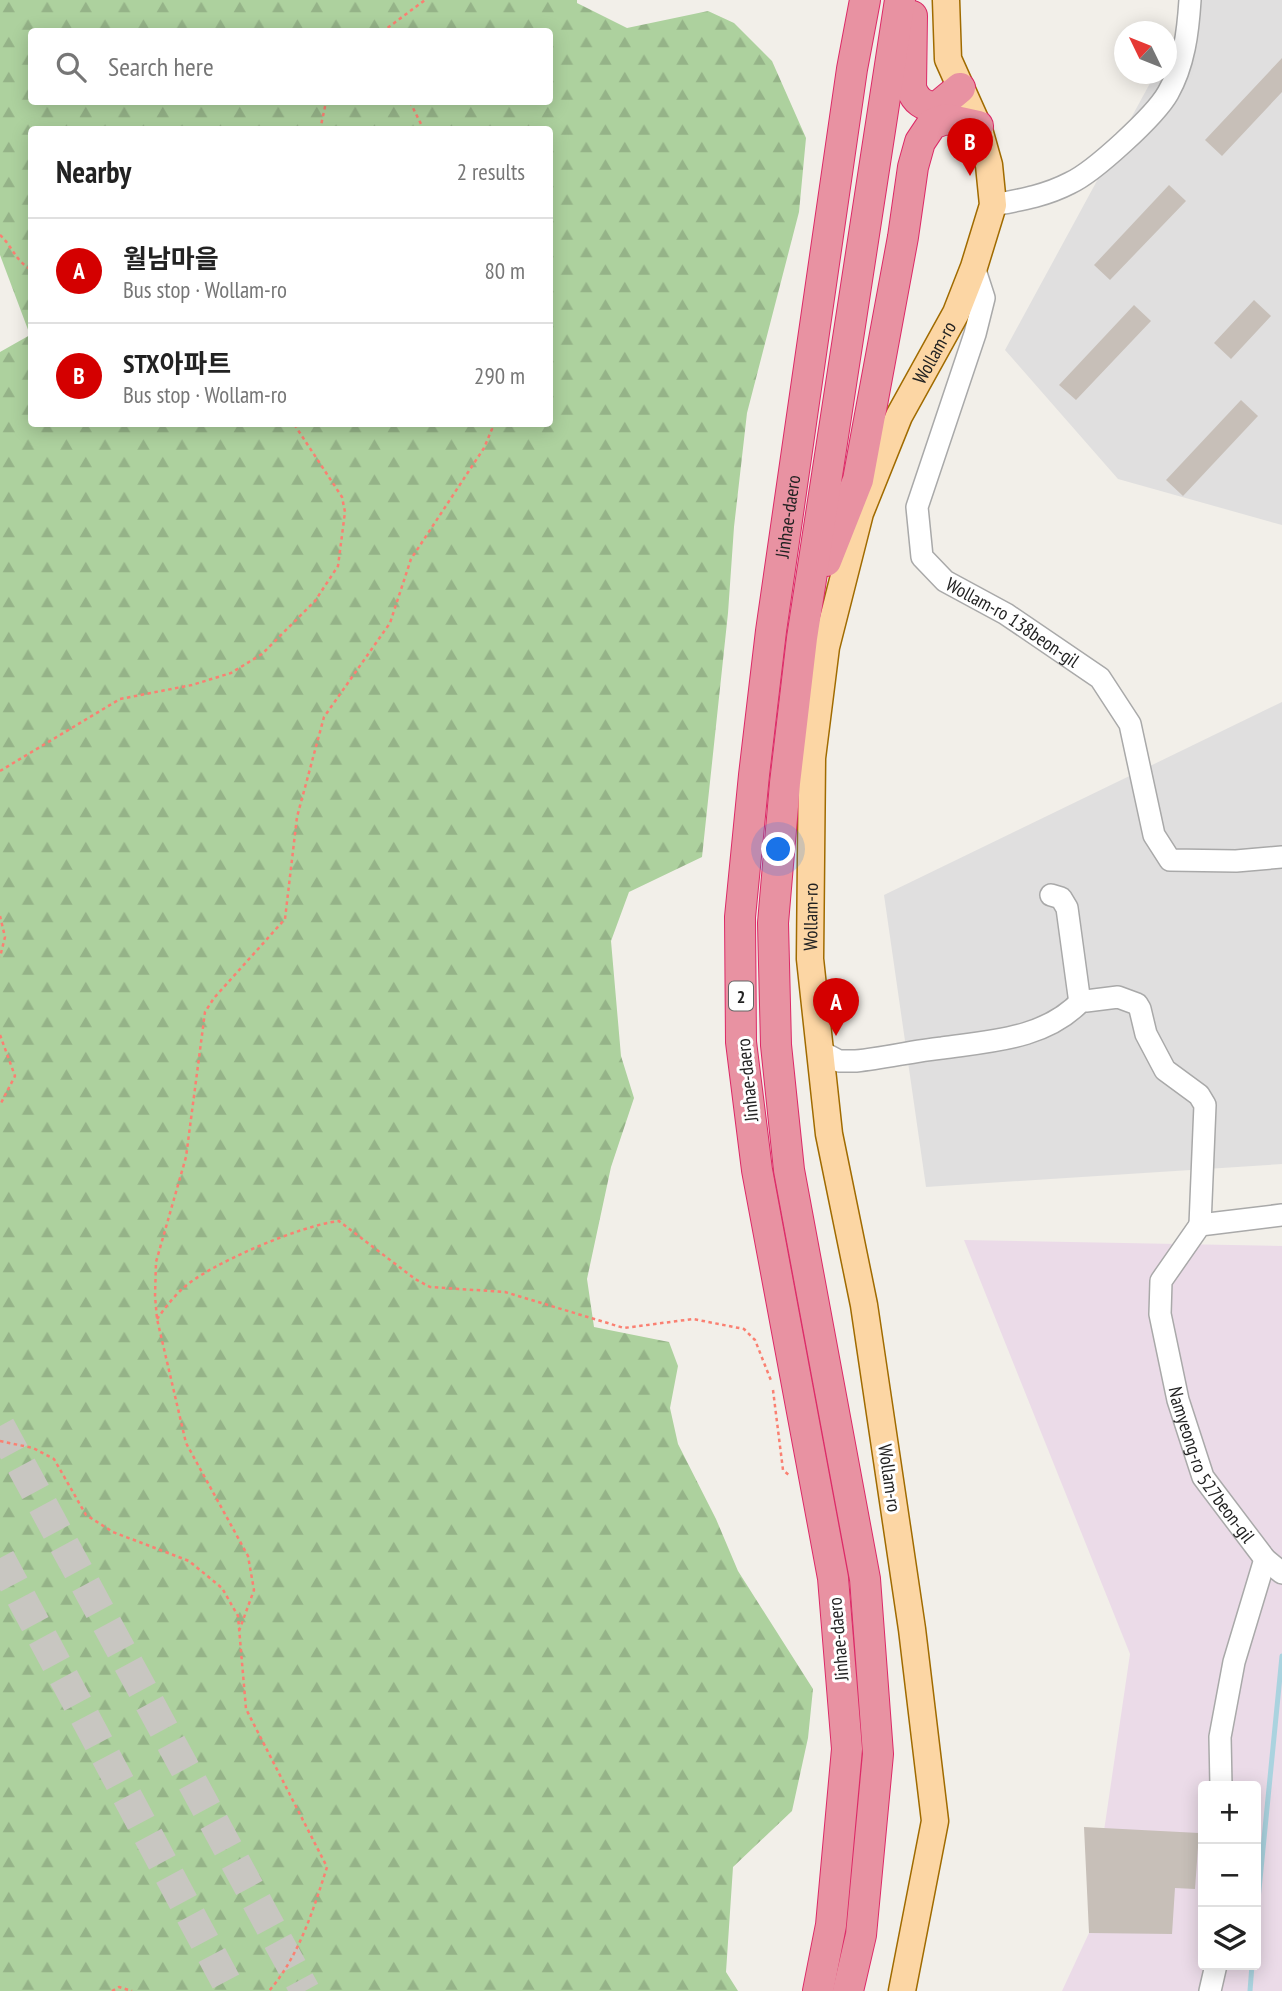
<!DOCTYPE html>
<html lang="en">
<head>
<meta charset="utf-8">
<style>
  :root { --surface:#fff; --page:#f6f6f6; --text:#222; --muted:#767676; --line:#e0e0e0; --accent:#d40000 }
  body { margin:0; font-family:"PT Sans Narrow","Noto Sans KR",sans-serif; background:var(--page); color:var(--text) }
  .controls { position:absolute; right:21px; bottom:21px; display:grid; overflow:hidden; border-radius:7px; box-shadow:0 4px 18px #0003 }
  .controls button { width:63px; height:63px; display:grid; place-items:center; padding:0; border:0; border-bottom:2px solid var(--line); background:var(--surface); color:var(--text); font:35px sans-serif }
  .compass { position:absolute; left:1114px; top:21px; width:63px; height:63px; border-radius:50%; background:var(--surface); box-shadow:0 4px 18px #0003; rotate:313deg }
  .you { position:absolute; left:779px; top:850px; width:24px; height:24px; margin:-18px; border:5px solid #fff; border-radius:50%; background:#1a73e8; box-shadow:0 0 0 10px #1a73e833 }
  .badge { display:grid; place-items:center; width:46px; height:46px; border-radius:50%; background:var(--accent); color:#fff; font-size:23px; font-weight:700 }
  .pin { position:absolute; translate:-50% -58px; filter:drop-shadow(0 2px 4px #0008) }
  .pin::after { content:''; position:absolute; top:37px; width:24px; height:21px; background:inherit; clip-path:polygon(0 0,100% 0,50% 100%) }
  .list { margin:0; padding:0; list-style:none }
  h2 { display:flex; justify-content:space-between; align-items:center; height:91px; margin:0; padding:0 28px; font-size:30px }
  h2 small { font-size:23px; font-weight:400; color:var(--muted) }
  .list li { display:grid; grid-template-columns:46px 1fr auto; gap:21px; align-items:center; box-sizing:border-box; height:105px; padding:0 28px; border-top:2px solid var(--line) }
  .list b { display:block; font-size:26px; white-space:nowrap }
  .list p { margin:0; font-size:23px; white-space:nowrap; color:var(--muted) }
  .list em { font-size:23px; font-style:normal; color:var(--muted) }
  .icon { flex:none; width:38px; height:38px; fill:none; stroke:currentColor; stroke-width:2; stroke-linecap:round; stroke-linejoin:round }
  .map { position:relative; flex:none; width:1282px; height:1991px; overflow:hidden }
  .search { position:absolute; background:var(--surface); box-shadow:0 4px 18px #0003; left:28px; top:28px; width:525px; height:77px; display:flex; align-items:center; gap:18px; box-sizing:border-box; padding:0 24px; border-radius:7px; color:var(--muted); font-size:26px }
  .panel { position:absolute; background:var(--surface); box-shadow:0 4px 18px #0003; left:28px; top:126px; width:525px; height:301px; border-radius:7px }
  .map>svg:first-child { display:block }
</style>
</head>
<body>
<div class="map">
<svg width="1282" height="1991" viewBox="0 0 1282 1991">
  <defs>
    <pattern id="forest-firs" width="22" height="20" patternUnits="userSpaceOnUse" patternTransform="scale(1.75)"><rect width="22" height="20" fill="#add19e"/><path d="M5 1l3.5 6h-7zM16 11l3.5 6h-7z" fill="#95b388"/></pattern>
  </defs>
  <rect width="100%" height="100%" fill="#f2efe9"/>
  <!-- residential -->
  <path fill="#e0dfdf" d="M 1194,0 L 1282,0 L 1282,525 L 1118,479 L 1005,350 L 1155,74 L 1166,74 L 1167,51 Z
    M 1282,702 L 1282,1164 L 926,1187 L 884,895 Z"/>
  <!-- industrial -->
  <path fill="#ebdbe8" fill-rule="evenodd" d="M 964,1240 L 1282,1246 L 1282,1991 L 1062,1991 L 1089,1933 L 1130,1654 ZM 1203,1786 L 1256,1786 L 1256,1965 L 1203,1965 Z"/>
  <!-- forest -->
  <path fill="url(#forest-firs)" fill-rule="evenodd" d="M 0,0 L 577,0 L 577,3 L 627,28 L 708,11 L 734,23 L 772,61 L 806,138 L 799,212 L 747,413 L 734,527 L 728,613 L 702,857 L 629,892 L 611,941 L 621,1056 L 634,1098 L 611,1167 L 587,1279 L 594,1327 L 669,1342 L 678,1366 L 670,1408 L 678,1444 L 716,1519 L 738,1571 L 813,1689 L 808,1738 L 792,1811 L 733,1867 L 726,1972 L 738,1991 L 0,1991 L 0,352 L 30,335 L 0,255 ZM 32,32 L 550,32 L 550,102 L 32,102 ZM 32,130 L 550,130 L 550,424 L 32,424 Z"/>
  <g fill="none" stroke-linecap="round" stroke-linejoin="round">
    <!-- stream -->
    <path stroke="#aad3df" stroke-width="5" d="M 1256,1920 L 1282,1656
      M 1250,1991 L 1252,1965"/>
  </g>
  <!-- building -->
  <path fill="#c7bfb8" d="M 1282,58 L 1282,92 L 1222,156 L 1205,140 Z
    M 1169,185 L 1186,201 L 1110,280 L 1094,265 Z
    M 1254,300 L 1271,316 L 1231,359 L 1214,343 Z
    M 1134,305 L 1151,321 L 1076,400 L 1059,385 Z
    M 1241,400 L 1258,416 L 1183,496 L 1166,480 Z
    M 1084,1827 L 1199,1833 L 1195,1889 L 1175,1888 L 1172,1934 L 1089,1933 Z"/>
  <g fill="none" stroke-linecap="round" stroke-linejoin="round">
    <!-- highway-tunnel -->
    <path stroke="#c8c6c1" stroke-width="30" stroke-dasharray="30 15" stroke-linecap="butt" d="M 0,1426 L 305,1991
      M 0,1558 L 231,1991"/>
    <defs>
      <g id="minor">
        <path d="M 993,205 C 1020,200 1045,196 1070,183 C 1094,172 1155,116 1168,93 C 1184,65 1188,32 1190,0"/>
        <path id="s1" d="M 974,267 L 984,298 L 975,334 L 917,507 L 922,557 L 945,581 L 1006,614 L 1100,678 L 1130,724 L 1154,835 L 1170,860 L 1236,861 L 1282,857"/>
        <path d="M 1051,895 L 1061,898 L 1067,908 L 1079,996 L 1086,1001 L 1118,997 L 1137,1004 L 1140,1009 L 1146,1034 L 1165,1070 L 1199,1095 L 1205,1105 L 1200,1225"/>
        <path d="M 820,1051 L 839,1061 L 856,1061 C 885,1058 913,1051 942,1048 C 991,1041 1046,1039 1082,1000"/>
        <path id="s2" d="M 1282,1215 L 1200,1225 L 1161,1281 L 1160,1314 L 1178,1400 L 1203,1477 L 1265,1559 L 1282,1573"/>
        <path d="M 1221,1786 L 1220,1737 L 1234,1662 L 1265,1559"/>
        <path d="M 1210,1991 L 1216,1965"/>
      </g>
      <g id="major">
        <path id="s3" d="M 902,1991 L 935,1821 L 912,1629 L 864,1305 L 829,1134 L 810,959 L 812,758 L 826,647 L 860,513 L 899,416 L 956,313 L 974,267 L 993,205 L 989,165 L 978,126 L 948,59 L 946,0"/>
      </g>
      <g id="highway">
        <path d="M 912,16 L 911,88 C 916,102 923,105 936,108 L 960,88"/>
        <path d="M 826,561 L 858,480 L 903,237 L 913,167 L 920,142 L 932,124 L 946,119 L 978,126"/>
        <path id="s4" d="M 818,1991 L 831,1925 L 847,1749 L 833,1578 L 757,1170 L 741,1042 L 740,917 L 754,775 L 771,631 L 852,69 L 865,0"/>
        <path d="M 848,1991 L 861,1935 L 878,1754 L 865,1579 L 789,1170 L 776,1045 L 773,923 L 785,783 L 802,638 L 900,0"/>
      </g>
    </defs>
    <!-- minor casing -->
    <use href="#minor" stroke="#a9a9a9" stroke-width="24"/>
    <!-- major casing -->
    <use href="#major" stroke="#a06b00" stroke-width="29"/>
    <!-- highway casing -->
    <use href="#highway" stroke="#dc2a67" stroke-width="32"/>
    <!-- path -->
    <path stroke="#fa8072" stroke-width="2.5" stroke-dasharray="3.5 3.5" stroke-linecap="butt" d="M 382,32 L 425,0
      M 410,102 L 424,130
      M 320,130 L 326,102
      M 0,235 C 13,247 15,261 32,270
      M 0,771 L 120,699 L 192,685 L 231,673 L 262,654 L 315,601 L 338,566 L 345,512 L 342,497 L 294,424
      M 0,916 L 5,937 L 0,957
      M 0,1035 L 15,1076 L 0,1105
      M 157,1319 C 164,1309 172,1299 181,1290 C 208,1264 302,1225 339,1221 L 415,1279 L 430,1287 L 505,1292 L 624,1328 L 693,1319 L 744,1329 L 755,1340 L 772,1383
      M 773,1390 L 783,1470 L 790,1476
      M 0,1441 L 33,1448 L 54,1459 L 86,1515 L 113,1532 L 189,1561 L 222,1588 L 238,1616 L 246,1709 L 327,1867 C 313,1911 299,1956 269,1991
      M 239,1631 L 254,1590 L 248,1556 L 186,1443 L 157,1319 L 155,1296 L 156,1262 L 186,1157 L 205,1012 L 214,998 L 285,919 L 297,817 L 324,717 L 390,623 L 411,559 L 484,448 L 492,429 L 491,424
      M 112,1991 L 119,1987 L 132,1991"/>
    <!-- minor -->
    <use href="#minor" stroke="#fff" stroke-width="21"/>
    <!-- major -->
    <use href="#major" stroke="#fcd6a4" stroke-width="26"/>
    <!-- highway -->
    <use href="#highway" stroke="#e892a2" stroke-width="30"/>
  </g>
  <g text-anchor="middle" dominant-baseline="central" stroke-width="6" stroke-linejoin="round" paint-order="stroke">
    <!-- shield labels -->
    <rect fill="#fff" stroke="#646464" stroke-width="2" x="729" y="981.5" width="24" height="29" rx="5"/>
    <g font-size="18" font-weight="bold" fill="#222">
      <text x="741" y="996">2</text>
    </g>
    <!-- street labels -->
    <g font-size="19" fill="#222" stroke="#fff">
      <text stroke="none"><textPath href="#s3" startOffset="1673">Wollam-ro</textPath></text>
      <text stroke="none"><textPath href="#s4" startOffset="1488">Jinhae-daero</textPath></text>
      <text stroke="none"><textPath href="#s1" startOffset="415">Wollam-ro 138beon-gil</textPath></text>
      <text stroke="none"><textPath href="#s3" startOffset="1087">Wollam-ro</textPath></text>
      <text transform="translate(747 1080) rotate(-96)">Jinhae-daero</text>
      <text stroke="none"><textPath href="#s2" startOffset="345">Namyeong-ro 527beon-gil</textPath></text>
      <text transform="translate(890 1478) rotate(82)">Wollam-ro</text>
      <text transform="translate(838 1639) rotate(-95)">Jinhae-daero</text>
    </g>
  </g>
</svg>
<div class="controls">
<button>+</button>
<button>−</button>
<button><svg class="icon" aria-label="layers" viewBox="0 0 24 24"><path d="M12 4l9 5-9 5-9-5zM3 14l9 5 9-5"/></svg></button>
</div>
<svg class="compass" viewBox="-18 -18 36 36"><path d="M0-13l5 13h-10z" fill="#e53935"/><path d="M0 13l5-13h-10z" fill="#767676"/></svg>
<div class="you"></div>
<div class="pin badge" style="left:836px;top:1036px">A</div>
<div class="pin badge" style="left:970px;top:176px">B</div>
<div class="search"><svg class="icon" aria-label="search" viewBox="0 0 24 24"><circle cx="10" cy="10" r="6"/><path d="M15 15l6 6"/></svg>Search here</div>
<section class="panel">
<h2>Nearby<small>2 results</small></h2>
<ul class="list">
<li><span class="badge">A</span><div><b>월남마을</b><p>Bus stop · Wollam-ro</p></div><em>80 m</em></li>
<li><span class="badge">B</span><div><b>STX아파트</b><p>Bus stop · Wollam-ro</p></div><em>290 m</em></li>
</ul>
</section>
</div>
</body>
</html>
